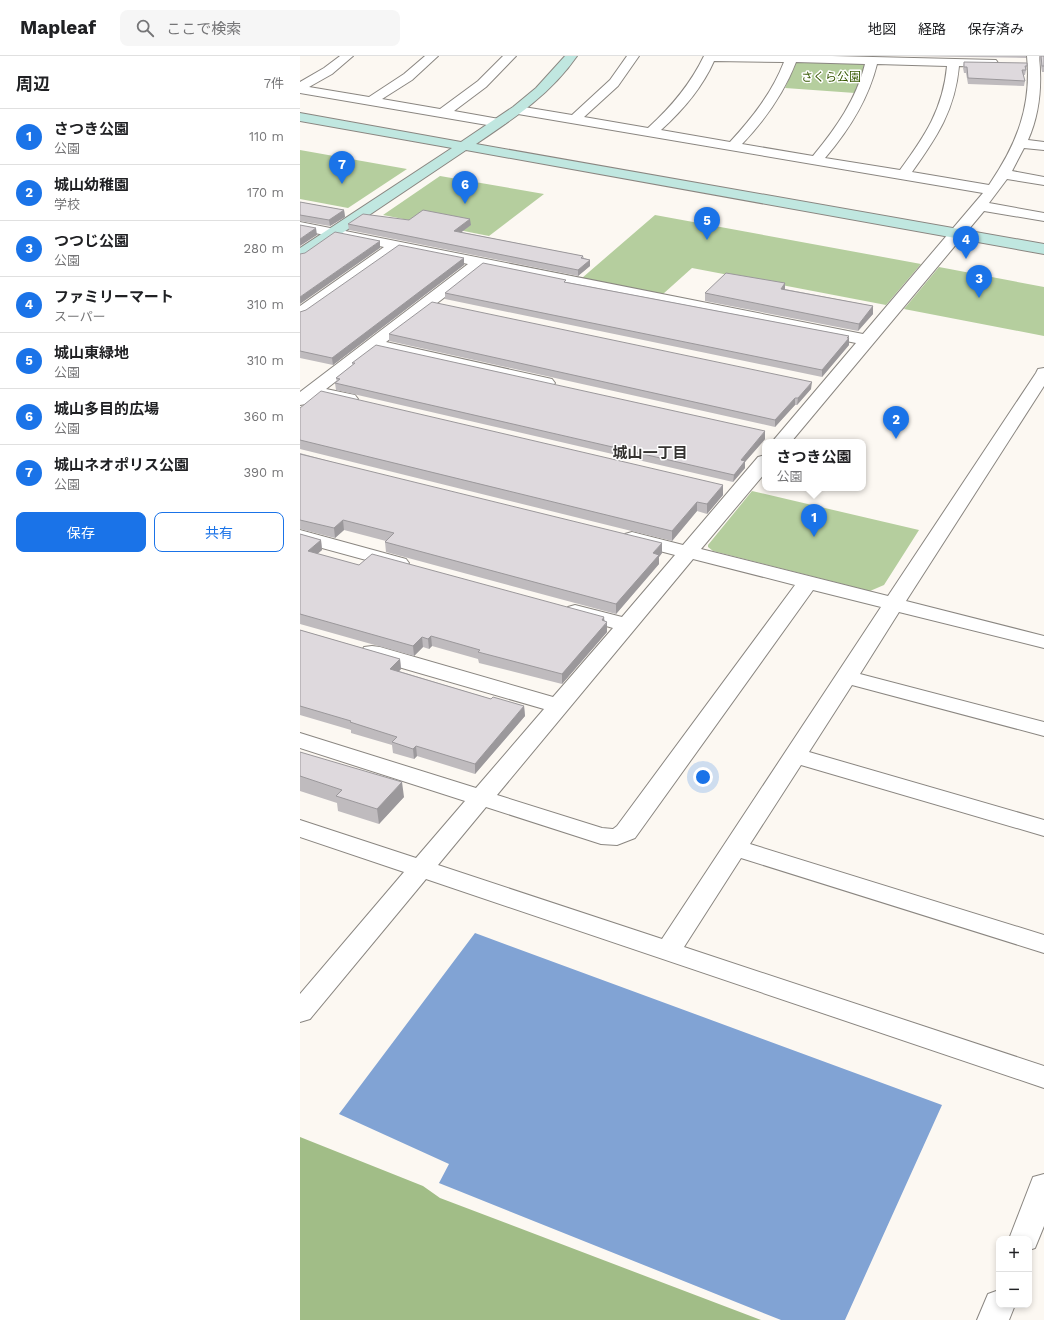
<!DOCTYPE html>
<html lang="ja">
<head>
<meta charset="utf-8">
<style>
  :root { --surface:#fff; --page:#f6f6f6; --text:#202124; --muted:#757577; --line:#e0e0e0; --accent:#1a73e8 }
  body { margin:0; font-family:"Work Sans","Noto Sans JP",sans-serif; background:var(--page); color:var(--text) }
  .controls { position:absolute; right:12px; bottom:12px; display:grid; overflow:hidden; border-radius:8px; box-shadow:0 2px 6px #0003 }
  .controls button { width:36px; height:36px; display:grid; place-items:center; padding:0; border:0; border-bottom:1px solid var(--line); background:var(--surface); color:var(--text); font:20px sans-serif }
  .you { position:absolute; left:403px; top:721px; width:14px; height:14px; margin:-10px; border:3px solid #fff; border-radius:50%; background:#1a73e8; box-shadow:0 0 0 6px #1a73e833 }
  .badge { display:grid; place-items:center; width:26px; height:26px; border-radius:50%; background:var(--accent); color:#fff; font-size:13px; font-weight:700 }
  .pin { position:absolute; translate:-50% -33px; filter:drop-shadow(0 1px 2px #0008) }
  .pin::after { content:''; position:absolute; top:21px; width:14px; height:12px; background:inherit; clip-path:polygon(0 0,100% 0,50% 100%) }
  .popup { position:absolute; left:462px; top:383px; width:104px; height:52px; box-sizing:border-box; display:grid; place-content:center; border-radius:8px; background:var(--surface); filter:drop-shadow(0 1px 3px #0005); font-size:13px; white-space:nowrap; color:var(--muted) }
  .popup b { font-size:15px; color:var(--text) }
  .popup::after { content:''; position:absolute; left:50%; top:100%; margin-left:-8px; border:8px solid transparent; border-top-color:var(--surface) }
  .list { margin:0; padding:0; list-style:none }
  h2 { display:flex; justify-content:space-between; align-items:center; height:52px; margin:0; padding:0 16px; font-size:17px }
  h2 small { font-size:13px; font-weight:400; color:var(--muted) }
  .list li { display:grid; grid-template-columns:26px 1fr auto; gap:12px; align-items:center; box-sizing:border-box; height:56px; padding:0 16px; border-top:1px solid var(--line) }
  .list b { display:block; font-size:15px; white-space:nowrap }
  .list p { margin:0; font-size:13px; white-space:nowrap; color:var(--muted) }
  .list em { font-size:13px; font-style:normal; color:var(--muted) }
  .actions { display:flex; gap:8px; padding:12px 16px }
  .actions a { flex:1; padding:9px 0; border:1px solid var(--accent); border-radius:8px; text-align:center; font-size:14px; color:var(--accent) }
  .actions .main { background:var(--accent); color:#fff }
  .icon { flex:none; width:22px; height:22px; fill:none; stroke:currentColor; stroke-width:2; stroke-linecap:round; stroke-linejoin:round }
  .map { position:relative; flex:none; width:744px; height:1264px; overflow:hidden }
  header { display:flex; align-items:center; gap:24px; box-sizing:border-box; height:56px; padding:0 20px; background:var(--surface); border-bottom:1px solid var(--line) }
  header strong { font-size:19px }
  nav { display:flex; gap:22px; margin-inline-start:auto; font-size:14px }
  .search { width:280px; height:36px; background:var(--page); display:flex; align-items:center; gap:10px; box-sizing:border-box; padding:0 14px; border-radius:8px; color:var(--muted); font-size:15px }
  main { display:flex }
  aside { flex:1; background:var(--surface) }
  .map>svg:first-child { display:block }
</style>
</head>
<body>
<header>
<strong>Mapleaf</strong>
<div class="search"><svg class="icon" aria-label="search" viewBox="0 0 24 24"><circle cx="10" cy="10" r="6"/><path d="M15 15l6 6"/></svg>ここで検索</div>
<nav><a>地図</a><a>経路</a><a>保存済み</a></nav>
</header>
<main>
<aside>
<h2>周辺<small>7件</small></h2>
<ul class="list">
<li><span class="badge">1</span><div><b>さつき公園</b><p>公園</p></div><em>110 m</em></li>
<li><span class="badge">2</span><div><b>城山幼稚園</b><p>学校</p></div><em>170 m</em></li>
<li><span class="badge">3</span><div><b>つつじ公園</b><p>公園</p></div><em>280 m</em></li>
<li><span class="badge">4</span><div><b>ファミリーマート</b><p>スーパー</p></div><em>310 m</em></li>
<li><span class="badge">5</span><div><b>城山東緑地</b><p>公園</p></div><em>310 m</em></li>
<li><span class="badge">6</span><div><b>城山多目的広場</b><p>公園</p></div><em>360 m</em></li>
<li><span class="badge">7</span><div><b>城山ネオポリス公園</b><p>公園</p></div><em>390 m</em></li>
</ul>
<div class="actions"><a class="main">保存</a><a>共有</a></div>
</aside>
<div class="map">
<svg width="744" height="1264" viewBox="0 0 744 1264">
  <rect width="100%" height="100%" fill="#fcf8f2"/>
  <!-- green -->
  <path fill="#b5ce9e" d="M 497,5 L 564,7 L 565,9 L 555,37 L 485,32 Z
    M 0,94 L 107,113 L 48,152 L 0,143 Z
    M 140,120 L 244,138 L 189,180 L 83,159 Z
    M 355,159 L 621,208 L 586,249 L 392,212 L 363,238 L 282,222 Z
    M 639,211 L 744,231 L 744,280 L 604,253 Z
    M 452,435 L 619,474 L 584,529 L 570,535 L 413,495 L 408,491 L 408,489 Z"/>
  <!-- forest -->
  <path fill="#a1bd87" d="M 0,1081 L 123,1130 L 140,1142 L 461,1264 L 0,1264 Z"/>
  <!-- water -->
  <path fill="#81a3d4" d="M 175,877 L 642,1049 L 545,1264 L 481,1264 L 139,1127 L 149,1108 L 39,1058 Z"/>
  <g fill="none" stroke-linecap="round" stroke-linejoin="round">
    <defs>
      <path id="street" d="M 40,0 L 53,0 L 32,18 L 9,31 L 69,41 L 104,18 L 125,0 L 138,0 L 112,24 L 82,43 L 140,53 L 178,25 L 203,0 L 216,0 L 186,31 L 154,55 L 199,63 L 206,67 L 199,71 L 0,37 L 0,26 L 24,12 Z
        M 327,0 L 339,0 L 318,30 L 284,61 L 348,72 C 371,51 390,29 404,0 L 532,0 L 696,4 L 698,7 L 692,11 L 659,10 C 655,54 637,81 612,116 L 689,129 C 717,88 732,50 727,0 L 739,0 C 742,29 740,57 728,84 L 744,86 L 744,94 L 724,92 L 712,115 L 744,121 L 744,129 L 707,123 L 689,147 L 744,157 L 744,165 L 684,155 L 491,386 L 472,386 L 556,287 L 183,212 L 86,286 L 252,323 L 255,327 L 252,331 L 246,332 L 76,294 L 26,333 L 55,339 L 58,343 L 55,347 L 49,348 L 15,341 L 6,348 L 0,349 L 0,336 L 168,208 L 99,194 L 6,260 L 0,262 L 0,250 L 84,191 L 0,174 L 0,166 L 563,278 L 683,137 L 218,58 L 212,54 L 218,50 L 272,59 L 310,24 ZM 414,5 L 484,6 C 472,37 452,62 430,86 L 361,74 C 383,54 402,32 414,5 ZM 496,6 L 565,8 C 556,44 536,72 513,100 L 442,88 C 465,64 484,37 496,6 ZM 577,8 L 647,10 C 643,53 625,80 600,114 L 525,102 C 549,74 568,44 577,8 Z
        M 744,312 L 744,330 L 606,545 L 744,580 L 744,592 L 599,556 L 560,618 L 744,666 L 744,680 L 552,629 L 509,696 L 744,764 L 744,780 L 501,709 L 450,788 L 744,879 L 744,897 L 441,802 L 384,891 L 744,1010 L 744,1032 L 126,823 L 10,963 L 0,966 L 0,938 L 104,816 L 0,781 L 0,764 L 116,802 L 165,745 L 0,692 L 0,677 L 176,732 L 244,653 L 64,601 L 61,596 L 64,591 L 72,590 L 80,591 L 253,641 L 313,572 L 268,559 L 265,555 L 268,551 L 275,549 L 322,561 L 375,499 L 325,486 L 322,482 L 325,478 L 332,476 L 383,489 L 458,401 L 465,399 L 465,417 L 401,493 L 588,540 L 736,317 L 738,313 ZM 393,503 L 495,529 L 317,770 L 313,773 L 302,772 L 197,739 ZM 513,534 L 581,551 L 362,883 L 138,809 L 186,751 L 301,788 L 317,789 L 335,782 Z
        M 0,474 L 106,503 L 109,507 L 106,511 L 99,513 L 0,486 Z
        M 744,1118 L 744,1170 L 735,1192 L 729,1194 L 729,1183 L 709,1183 L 733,1121 Z
        M 699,1234 L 699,1249 L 715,1249 L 709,1264 L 677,1264 L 688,1238 Z"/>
      <path id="secondary" d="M 265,0 L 277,0 C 251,38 213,63 176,88 L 744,188 L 744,198 L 166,94 L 5,202 L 0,204 L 0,192 L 152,92 L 0,65 L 0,57 L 161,86 L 213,51 L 236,32 Z"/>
    </defs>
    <!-- street casing -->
    <use href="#street" stroke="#8a8681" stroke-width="2"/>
    <!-- secondary casing -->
    <use href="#secondary" stroke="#8a8681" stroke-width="2"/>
    <!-- street -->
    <use href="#street" fill="#fff" fill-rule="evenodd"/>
    <!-- secondary -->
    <use href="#secondary" fill="#c0e7e0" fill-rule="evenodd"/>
  </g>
  <!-- wall -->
  <path fill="#bfbbbe" d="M 605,0 L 726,0 L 726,2 Z
    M 739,0 L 744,0 L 744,16 L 742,16 Z
    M 664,6 L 727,10 L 725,19 L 723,19 L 725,25 L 724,30 L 668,28 L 666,17 L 664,17 L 663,12 Z
    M 0,146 L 44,154 L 45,161 L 30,170 L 0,165 Z
    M 109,164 L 171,169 L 161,176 L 283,200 L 284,202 L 290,204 L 290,210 L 278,220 L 49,174 L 48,168 Z
    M 164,202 L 164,209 L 33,309 L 0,302 L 0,256 Z
    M 266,226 L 549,280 L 549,289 L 522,321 L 145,243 L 145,237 Z
    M 485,233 L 573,250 L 573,258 L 558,275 L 405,245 L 405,237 Z
    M 89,278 L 511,333 L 497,349 L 495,349 L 475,371 L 89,285 Z
    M 52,307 L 465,383 L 445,406 L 445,412 L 433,426 L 36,334 L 35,327 L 37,326 L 36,322 L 53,309 Z
    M 0,352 L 423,439 L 407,458 L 397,455 L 372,485 L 0,393 Z
    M 0,397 L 362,497 L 359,501 L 359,508 L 316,558 L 86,496 L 85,486 L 86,485 L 44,474 L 35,482 L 0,473 Z
    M 0,478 L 21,484 L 22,494 L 17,498 L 59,509 L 305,565 L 307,576 L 262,628 L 179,607 L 178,603 L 132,590 L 129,593 L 123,591 L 114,600 L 0,568 Z
    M 0,574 L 100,603 L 101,613 L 99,615 L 191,643 L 224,650 L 225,660 L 175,718 L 117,700 L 114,703 L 93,697 L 92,689 L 51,677 L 51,674 L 0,659 Z
    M 0,696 L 104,741 L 79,768 L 38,755 L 37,747 L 0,735 Z"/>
  <!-- shaded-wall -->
  <path fill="#9b989b" d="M 44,154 L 45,161 L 30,170 L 29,164 Z
    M 170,163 L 171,169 L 155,181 L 154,175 Z
    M 16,172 L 17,179 L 0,190 L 0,183 Z
    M 80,185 L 80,192 L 0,248 L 0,241 Z
    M 164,202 L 164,209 L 33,309 L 32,302 Z
    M 290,204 L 290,210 L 278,220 L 278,214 Z
    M 485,227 L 485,235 L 481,233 Z
    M 573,250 L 573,258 L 558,275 L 559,268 Z
    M 549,280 L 548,283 L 549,282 L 549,289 L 522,321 L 522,314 Z
    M 512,326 L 511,333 L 497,349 L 498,342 Z
    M 495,342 L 495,349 L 475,371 L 475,364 Z
    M 465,375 L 465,383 L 445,406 L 445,412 L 433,426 L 434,419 L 441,404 Z
    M 423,429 L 423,439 L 407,458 L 407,448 Z
    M 397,446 L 397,455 L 372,485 L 372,475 Z
    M 43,464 L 44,474 L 35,482 L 34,472 Z
    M 21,484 L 22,494 L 9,505 L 8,495 Z
    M 362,487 L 362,497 L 359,501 L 359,508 L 316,558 L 316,548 L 353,497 Z
    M 304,561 L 305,569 L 307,566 L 307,576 L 262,628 L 262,618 Z
    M 131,580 L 132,590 L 129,593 L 128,583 Z
    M 122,581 L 123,591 L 114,600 L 113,590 Z
    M 100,603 L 101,613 L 92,623 L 90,613 Z
    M 224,650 L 225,660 L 175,718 L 175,708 Z
    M 116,690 L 117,700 L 114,703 L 113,693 Z
    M 102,726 L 104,741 L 79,768 L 77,753 Z"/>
  <!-- building -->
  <path fill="#ded9dd" stroke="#9b989b" d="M 741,0 L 744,0 L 744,10 L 742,10 Z
    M 664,6 L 727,7 L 727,10 L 725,10 L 726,14 L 722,14 L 725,25 L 668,22 L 667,11 L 664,11 Z
    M 0,146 L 44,154 L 29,164 L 0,159 Z
    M 123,154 L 170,163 L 154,175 L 283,200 L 281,202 L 290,204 L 278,214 L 48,168 L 63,158 L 109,164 Z
    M 0,169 L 16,172 L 0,183 Z
    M 35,176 L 80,185 L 0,241 L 0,198 L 5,197 Z
    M 99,189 L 164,202 L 32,302 L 0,295 L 0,256 L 6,254 Z
    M 183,207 L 266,224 L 264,226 L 549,280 L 547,282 L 549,282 L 522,314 L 145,237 Z
    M 426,217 L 485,227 L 481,233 L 573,250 L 559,268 L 405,237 Z
    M 132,246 L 512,326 L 498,342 L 495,342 L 475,364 L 89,278 Z
    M 76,289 L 465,375 L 441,404 L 445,405 L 434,419 L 35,327 L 40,323 L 36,322 L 55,307 L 52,307 Z
    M 21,335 L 423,429 L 407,448 L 397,446 L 372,475 L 0,384 L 0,352 Z
    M 0,398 L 362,487 L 353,497 L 359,499 L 316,548 L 85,486 L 94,477 L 43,464 L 34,472 L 0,464 Z
    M 0,478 L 21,484 L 8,495 L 59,509 L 72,498 L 304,561 L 302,564 L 307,566 L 262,618 L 178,596 L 180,594 L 131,580 L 128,583 L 122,581 L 113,590 L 0,558 Z
    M 0,574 L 100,603 L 90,613 L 191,643 L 193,641 L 224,650 L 175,708 L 116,690 L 113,693 L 92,686 L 97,681 L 50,666 L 51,665 L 0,650 Z
    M 0,696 L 102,726 L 77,753 L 36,740 L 42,734 L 0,720 Z"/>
  <g text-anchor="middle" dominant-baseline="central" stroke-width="3" stroke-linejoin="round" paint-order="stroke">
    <!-- far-park labels -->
    <g font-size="12" fill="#385904" stroke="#fff">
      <text x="531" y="21">さくら公園</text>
    </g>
    <!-- neighbourhood labels -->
    <g font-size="15" font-weight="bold" fill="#353331" stroke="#fff">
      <text x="350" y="397">城山一丁目</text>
    </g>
  </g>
</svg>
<div class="controls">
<button>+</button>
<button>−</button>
</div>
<div class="you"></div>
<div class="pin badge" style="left:514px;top:481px">1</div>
<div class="popup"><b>さつき公園</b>公園</div>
<div class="pin badge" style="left:596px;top:383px">2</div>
<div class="pin badge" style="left:679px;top:242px">3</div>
<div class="pin badge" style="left:666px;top:203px">4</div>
<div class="pin badge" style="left:407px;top:184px">5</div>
<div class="pin badge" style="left:165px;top:148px">6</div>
<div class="pin badge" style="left:42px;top:128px">7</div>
</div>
</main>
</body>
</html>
